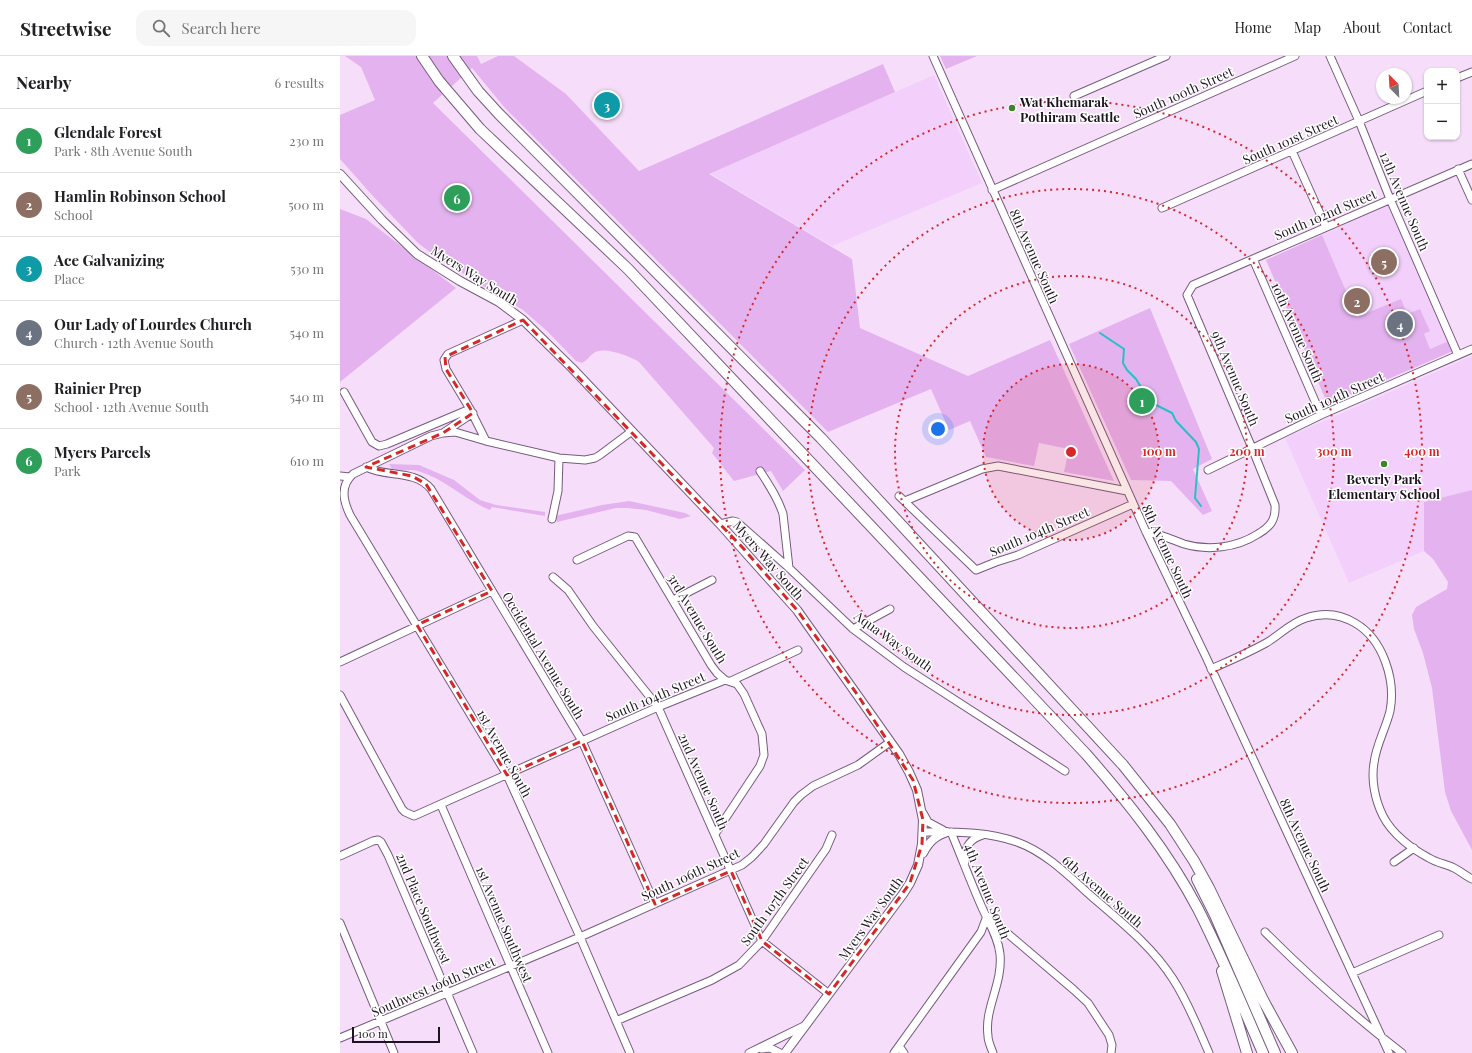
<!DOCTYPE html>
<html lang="en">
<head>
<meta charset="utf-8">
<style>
  :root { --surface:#fff; --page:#f6f6f6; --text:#202124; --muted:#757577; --line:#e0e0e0; --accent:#3d842a }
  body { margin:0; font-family:"Playfair Display",serif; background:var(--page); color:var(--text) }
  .controls { position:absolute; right:12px; top:12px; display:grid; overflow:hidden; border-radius:8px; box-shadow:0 1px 3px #0004 }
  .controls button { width:36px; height:36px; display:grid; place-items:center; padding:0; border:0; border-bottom:1px solid var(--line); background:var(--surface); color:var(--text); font:20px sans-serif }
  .compass { position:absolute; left:1036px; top:12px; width:36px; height:36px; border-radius:50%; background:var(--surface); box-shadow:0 1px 3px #0004; rotate:336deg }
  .scale { position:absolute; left:12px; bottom:10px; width:88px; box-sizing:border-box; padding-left:4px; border:2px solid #1e1421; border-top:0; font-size:11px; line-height:14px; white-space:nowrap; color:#1e1421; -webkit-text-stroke:3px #fff; paint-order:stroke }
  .you { position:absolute; left:598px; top:373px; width:14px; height:14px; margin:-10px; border:3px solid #fff; border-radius:50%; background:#1a73e8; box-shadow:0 0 0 6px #1a73e833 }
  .badge { display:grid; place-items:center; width:26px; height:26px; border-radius:50%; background:var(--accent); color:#fff; font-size:13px; font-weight:700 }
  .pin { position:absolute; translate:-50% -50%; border:2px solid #fff; box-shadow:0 1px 4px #0006 }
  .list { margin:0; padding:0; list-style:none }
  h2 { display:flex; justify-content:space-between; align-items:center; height:52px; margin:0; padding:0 16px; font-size:17px }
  h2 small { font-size:13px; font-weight:400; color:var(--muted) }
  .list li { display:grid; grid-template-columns:26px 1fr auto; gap:12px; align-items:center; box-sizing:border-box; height:64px; padding:0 16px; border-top:1px solid var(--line) }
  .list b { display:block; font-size:15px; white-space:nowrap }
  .list p { margin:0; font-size:13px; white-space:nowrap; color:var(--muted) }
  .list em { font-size:13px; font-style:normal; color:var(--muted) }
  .icon { flex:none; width:22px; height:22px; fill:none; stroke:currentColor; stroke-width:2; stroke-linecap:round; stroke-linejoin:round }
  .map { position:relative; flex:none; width:1132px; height:997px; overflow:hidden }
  header { display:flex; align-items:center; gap:24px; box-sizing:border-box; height:56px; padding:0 20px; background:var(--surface); border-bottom:1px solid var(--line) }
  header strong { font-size:19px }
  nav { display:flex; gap:22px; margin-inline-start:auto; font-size:14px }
  .search { width:280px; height:36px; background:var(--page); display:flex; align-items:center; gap:10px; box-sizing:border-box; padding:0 14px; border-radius:12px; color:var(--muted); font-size:15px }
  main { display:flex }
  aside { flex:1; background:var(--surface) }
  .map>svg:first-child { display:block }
</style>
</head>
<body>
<header>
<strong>Streetwise</strong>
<div class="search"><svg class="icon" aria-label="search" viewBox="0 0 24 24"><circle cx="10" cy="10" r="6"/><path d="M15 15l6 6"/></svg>Search here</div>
<nav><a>Home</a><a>Map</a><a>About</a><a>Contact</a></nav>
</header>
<main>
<aside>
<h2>Nearby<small>6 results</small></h2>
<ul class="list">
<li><span class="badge" style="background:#2e9e5b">1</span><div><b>Glendale Forest</b><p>Park · 8th Avenue South</p></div><em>230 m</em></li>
<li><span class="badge" style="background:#8d6e63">2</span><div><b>Hamlin Robinson School</b><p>School</p></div><em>500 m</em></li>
<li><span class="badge" style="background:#0f9aa8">3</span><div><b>Ace Galvanizing</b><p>Place</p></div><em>530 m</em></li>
<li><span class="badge" style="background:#6b7280">4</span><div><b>Our Lady of Lourdes Church</b><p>Church · 12th Avenue South</p></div><em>540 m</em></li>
<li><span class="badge" style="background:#8d6e63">5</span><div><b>Rainier Prep</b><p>School · 12th Avenue South</p></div><em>540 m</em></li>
<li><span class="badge" style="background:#2e9e5b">6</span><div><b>Myers Parcels</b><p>Park</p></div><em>610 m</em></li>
</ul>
</aside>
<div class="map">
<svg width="1132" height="997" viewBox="0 0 1132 997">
  <rect width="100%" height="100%" fill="#f6defb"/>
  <!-- built -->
  <path fill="#f2d0fb" d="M 594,19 L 642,127 L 492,190 L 369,117 Z
    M 1049,149 L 1113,295 L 988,349 L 926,204 Z
    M 1132,300 L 1132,434 L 1084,446 L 1084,495 L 1009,527 L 945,382 Z"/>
  <!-- green -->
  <path fill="#e4b3ef" d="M 5,0 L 137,0 L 141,8 L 158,0 L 174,0 L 226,38 L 299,115 L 543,8 L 555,36 L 369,118 L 512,203 L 520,272 L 628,320 L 710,284 L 774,425 L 724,416 L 729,393 L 699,387 L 694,410 L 646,401 L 630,365 L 609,374 L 591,333 L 488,376 L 165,52 L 132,12 L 93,47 L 465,414 L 443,435 L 431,415 L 394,425 L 372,397 L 374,392 L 299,306 C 289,300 264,290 254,297 C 249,300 247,305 242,307 L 236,305 L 207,275 L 183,254 L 146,232 L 91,197 L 78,187 L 32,139 L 0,103 L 0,59 L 35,44 L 21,11 Z
    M 600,0 L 637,0 L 606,13 Z
    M 0,153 L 26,163 L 116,232 L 0,326 Z
    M 982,179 L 1017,261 L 1061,243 L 1067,258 L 1080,253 L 1090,275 L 1084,278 L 1090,293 L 1109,285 L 1113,295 L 988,349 L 926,204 Z
    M 810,252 L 872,403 L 853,413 L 872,455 L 863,459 L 831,425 L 791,424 L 729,288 Z
    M 49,408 L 79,409 L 114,424 L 140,444 L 156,449 L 205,456 L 205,460 L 152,451 L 150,454 C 125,444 105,423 78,415 C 71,413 61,415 53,415 Z
    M 1132,434 L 1132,794 L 1111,755 L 1105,736 L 1092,632 L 1083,597 L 1074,573 L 1072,559 L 1076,551 L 1107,533 L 1108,526 L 1093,503 L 1084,495 L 1084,446 Z
    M 289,445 L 345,457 L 351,460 L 340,463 L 306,454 L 287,452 L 276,452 L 217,466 L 215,460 L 262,449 Z"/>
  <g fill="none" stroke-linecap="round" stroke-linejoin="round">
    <!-- stream -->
    <path stroke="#2abec5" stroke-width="2" d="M 760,277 L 784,293 L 783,307 L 787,314 L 796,323 L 810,346 L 832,357 L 836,365 L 856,386 L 859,393 L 855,442 L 861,450"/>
    <defs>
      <path id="minor" d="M 593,0 L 806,476 L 866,601 L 1049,997
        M 990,0 L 1019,65 L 1050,143 L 1118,299
        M 1117,22 L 1132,16
        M 734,40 L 826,0
        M 952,95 L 986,171
        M 1118,113 L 1132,144
        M 652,134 L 955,0
        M 822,152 L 1087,35
        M 913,203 L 981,359
        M 183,264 L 108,298 L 104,304 L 106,313 L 130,353 L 146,385 L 219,402 L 245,404 L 255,402 L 260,399 L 292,375
        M 4,336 L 32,386 L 39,390 L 47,388 L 130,353
        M 133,357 L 103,377 L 91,380 L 13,418 C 0,430 3,444 10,459 L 167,719 L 240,881 L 290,997
        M 103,377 L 115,376 L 146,385
        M 26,411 C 47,422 74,413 91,433 L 242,685 L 315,848
        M 868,414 L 981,359 L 1132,293
        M 420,415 C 429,429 438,442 443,458 L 449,512
        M 0,420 L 10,421
        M 559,440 L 636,514 L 656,506 L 678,499 L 793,448
        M 565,445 L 642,413 L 658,410 L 787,435
        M 212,463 L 218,435 L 219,402
        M 380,468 L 393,465 L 397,466 L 449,512 L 513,573 L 564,611 L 725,715
        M 806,476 C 821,478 830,483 844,488 C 868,495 896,492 918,478 C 930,471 936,464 935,449 L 912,392 L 847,239 L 853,229 L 1132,108
        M 237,504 L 288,480 L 295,481 L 371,609 L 377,617 L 385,624 L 397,628 L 404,638 L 422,678 L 424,699 L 420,710 L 375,778
        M 213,521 L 228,534 L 253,570 L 318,651 L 422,885 L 489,938
        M 333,544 L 372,524
        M 513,573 L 550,553
        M 0,606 L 152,535
        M 871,613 C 889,605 908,597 926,587 C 940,579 950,567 966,562 C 984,556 1000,558 1015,567 C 1043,583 1056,624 1050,655 C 1046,672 1036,689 1034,707 C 1031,724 1035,744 1043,760 C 1052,778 1072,793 1089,802 C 1097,807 1106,808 1114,812 C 1120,815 1126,820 1132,823
        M 391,625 L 458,594
        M 0,639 L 62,753 L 65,756 L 74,760 L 318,651 L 385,624
        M 101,749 L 208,997
        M 583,757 L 588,766 L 603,774
        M 583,776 C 615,776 647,775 677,786 C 705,796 728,819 750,839 C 780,865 812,890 833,923 C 848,946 858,972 869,997
        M 611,776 C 621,800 630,824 640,847 C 647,864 658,880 660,898 C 663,928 644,952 648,980 C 648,986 651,991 653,997
        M 0,800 L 33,785 L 38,784 L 41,786 L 48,799 L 133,997
        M 625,806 C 624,792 629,783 643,779
        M 1054,806 L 1074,792
        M 0,867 L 54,997
        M 925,876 C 968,919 1014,960 1062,997
        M 1012,917 L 1099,879
        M 276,965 L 372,924 L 399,909 L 422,885 L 486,793 L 492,779
        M 0,982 L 240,881 L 402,809 L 412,801 L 424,788 L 454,746 L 461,739 L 473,730 L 518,709 L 550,686
        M 559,990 L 564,997
        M 422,993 L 430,992 L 440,997
        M 409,997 L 464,970
        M 554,997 L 641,876 L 647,860 L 734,934 L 748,947 L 769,979 L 772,989 L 771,997"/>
      <path id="major" d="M 0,118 L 42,164 L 77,198 L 120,225 L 159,246 L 183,264 L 232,312 L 380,468 L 457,554 L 559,698 L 569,716 L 577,734 L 583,764 L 582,788 L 578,809 L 570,827 L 563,838 L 445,997
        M 583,797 C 589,786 595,780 607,776"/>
      <path id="highway" d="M 82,0 L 99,25 L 140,73 L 288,213 L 746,698 C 788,746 828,796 858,853 C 882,900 902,949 923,997
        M 113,0 L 138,35 L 159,58 L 481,382 L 783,709 L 830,768 L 854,805 L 869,832 L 923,944 L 952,997
        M 857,823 L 875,859 L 935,997
        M 882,915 L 907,997"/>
    </defs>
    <!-- minor casing -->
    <use href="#minor" stroke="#765c7c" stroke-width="9"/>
    <!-- major casing -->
    <use href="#major" stroke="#765c7c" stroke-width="10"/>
    <!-- highway casing -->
    <use href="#highway" stroke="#765c7c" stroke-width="12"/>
    <!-- minor -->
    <use href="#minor" stroke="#fff" stroke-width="7"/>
    <!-- major -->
    <use href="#major" stroke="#fff" stroke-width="8"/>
    <!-- highway -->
    <use href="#highway" stroke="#fff" stroke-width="10"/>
  </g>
  <!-- marked area -->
  <path fill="none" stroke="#d62828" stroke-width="3" stroke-dasharray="8 5" stroke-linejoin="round" d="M 183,264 L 403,492 L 457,554 L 517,638 L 573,724 L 583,764 L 582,788 L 570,827 L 489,938 L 422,885 L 391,815 L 315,848 L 242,685 L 167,719 L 77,569 L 152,535 L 86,428 L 72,420 L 26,411 L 103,377 L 133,357 L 106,313 L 105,301 Z"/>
  <!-- distance rings -->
  <circle cx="731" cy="396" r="88" fill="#d62828" fill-opacity=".12"/>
  <g fill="none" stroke="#d62828" stroke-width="2" stroke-dasharray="2 4">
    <circle cx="731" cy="396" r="88"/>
    <circle cx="731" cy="396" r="176"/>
    <circle cx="731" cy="396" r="263"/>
    <circle cx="731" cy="396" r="351"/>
  </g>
  <!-- markers -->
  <g fill="#3d842a" stroke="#fff" stroke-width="1.5">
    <circle cx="672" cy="52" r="4"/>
    <circle cx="1044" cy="408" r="4"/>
  </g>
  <g text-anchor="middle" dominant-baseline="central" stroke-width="3" stroke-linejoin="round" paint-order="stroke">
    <!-- street labels -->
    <g font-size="13" fill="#1e1421" stroke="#fff">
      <text transform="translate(843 36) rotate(-24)">South 100th Street</text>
      <text transform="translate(950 83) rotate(-24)">South 101st Street</text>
      <text transform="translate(1065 145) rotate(67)">12th Avenue South</text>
      <text transform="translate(985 158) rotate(-23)">South 102nd Street</text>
      <text transform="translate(695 200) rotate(66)">8th Avenue South</text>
      <text transform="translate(135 219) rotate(32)">Myers Way South</text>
      <text transform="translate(958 276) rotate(66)">10th Avenue South</text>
      <text transform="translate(896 322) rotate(67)">9th Avenue South</text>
      <text transform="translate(994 341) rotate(-24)">South 104th Street</text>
      <text transform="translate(699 475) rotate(-23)">South 104th Street</text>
      <text transform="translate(828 495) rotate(65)">8th Avenue South</text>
      <text transform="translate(429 504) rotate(49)">Myers Way South</text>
      <text transform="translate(358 562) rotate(59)">3rd Avenue South</text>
      <text transform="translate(554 585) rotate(36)">Aqua Way South</text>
      <text transform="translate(204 599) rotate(59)">Occidental Avenue South</text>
      <text transform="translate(315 640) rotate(-23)">South 104th Street</text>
      <text transform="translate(165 697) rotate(61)">1st Avenue South</text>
      <text transform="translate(364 725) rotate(66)">2nd Avenue South</text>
      <text transform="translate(966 789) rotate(65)">8th Avenue South</text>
      <text transform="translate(350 818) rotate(-25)">South 106th Street</text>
      <text transform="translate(648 835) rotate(68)">4th Avenue South</text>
      <text transform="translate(763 835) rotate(41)">6th Avenue South</text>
      <text transform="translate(434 845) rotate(-54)">South 107th Street</text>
      <text transform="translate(84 852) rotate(67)">2nd Place Southwest</text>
      <text transform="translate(530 862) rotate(-54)">Myers Way South</text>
      <text transform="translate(165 868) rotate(67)">1st Avenue Southwest</text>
      <text transform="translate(93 930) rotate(-23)">Southwest 106th Street</text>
    </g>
    <!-- poi labels -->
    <g font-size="13" font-weight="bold" fill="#1e1421" stroke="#fff" text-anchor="start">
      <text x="680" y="45">Wat Khemarak<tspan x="680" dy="15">Pothiram Seattle</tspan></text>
      <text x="1044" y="422" text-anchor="middle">Beverly Park<tspan x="1044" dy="15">Elementary School</tspan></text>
    </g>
  </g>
  <circle cx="731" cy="396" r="6" fill="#d62828" stroke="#fff" stroke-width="2"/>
  <g font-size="12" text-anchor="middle" font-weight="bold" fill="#d62828" stroke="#fff" stroke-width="3" stroke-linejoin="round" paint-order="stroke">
    <text x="819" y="400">100 m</text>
    <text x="907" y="400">200 m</text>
    <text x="994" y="400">300 m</text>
    <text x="1082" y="400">400 m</text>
  </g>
</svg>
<div class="controls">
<button>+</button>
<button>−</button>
</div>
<svg class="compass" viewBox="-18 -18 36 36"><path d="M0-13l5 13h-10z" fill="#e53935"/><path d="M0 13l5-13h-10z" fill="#757577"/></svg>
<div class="scale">100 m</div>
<div class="you"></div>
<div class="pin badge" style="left:802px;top:345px;background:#2e9e5b">1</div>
<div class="pin badge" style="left:1017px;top:245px;background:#8d6e63">2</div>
<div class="pin badge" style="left:267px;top:49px;background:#0f9aa8">3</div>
<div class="pin badge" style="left:1060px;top:268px;background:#6b7280">4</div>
<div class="pin badge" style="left:1044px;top:206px;background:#8d6e63">5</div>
<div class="pin badge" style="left:117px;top:142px;background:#2e9e5b">6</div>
</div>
</main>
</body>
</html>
